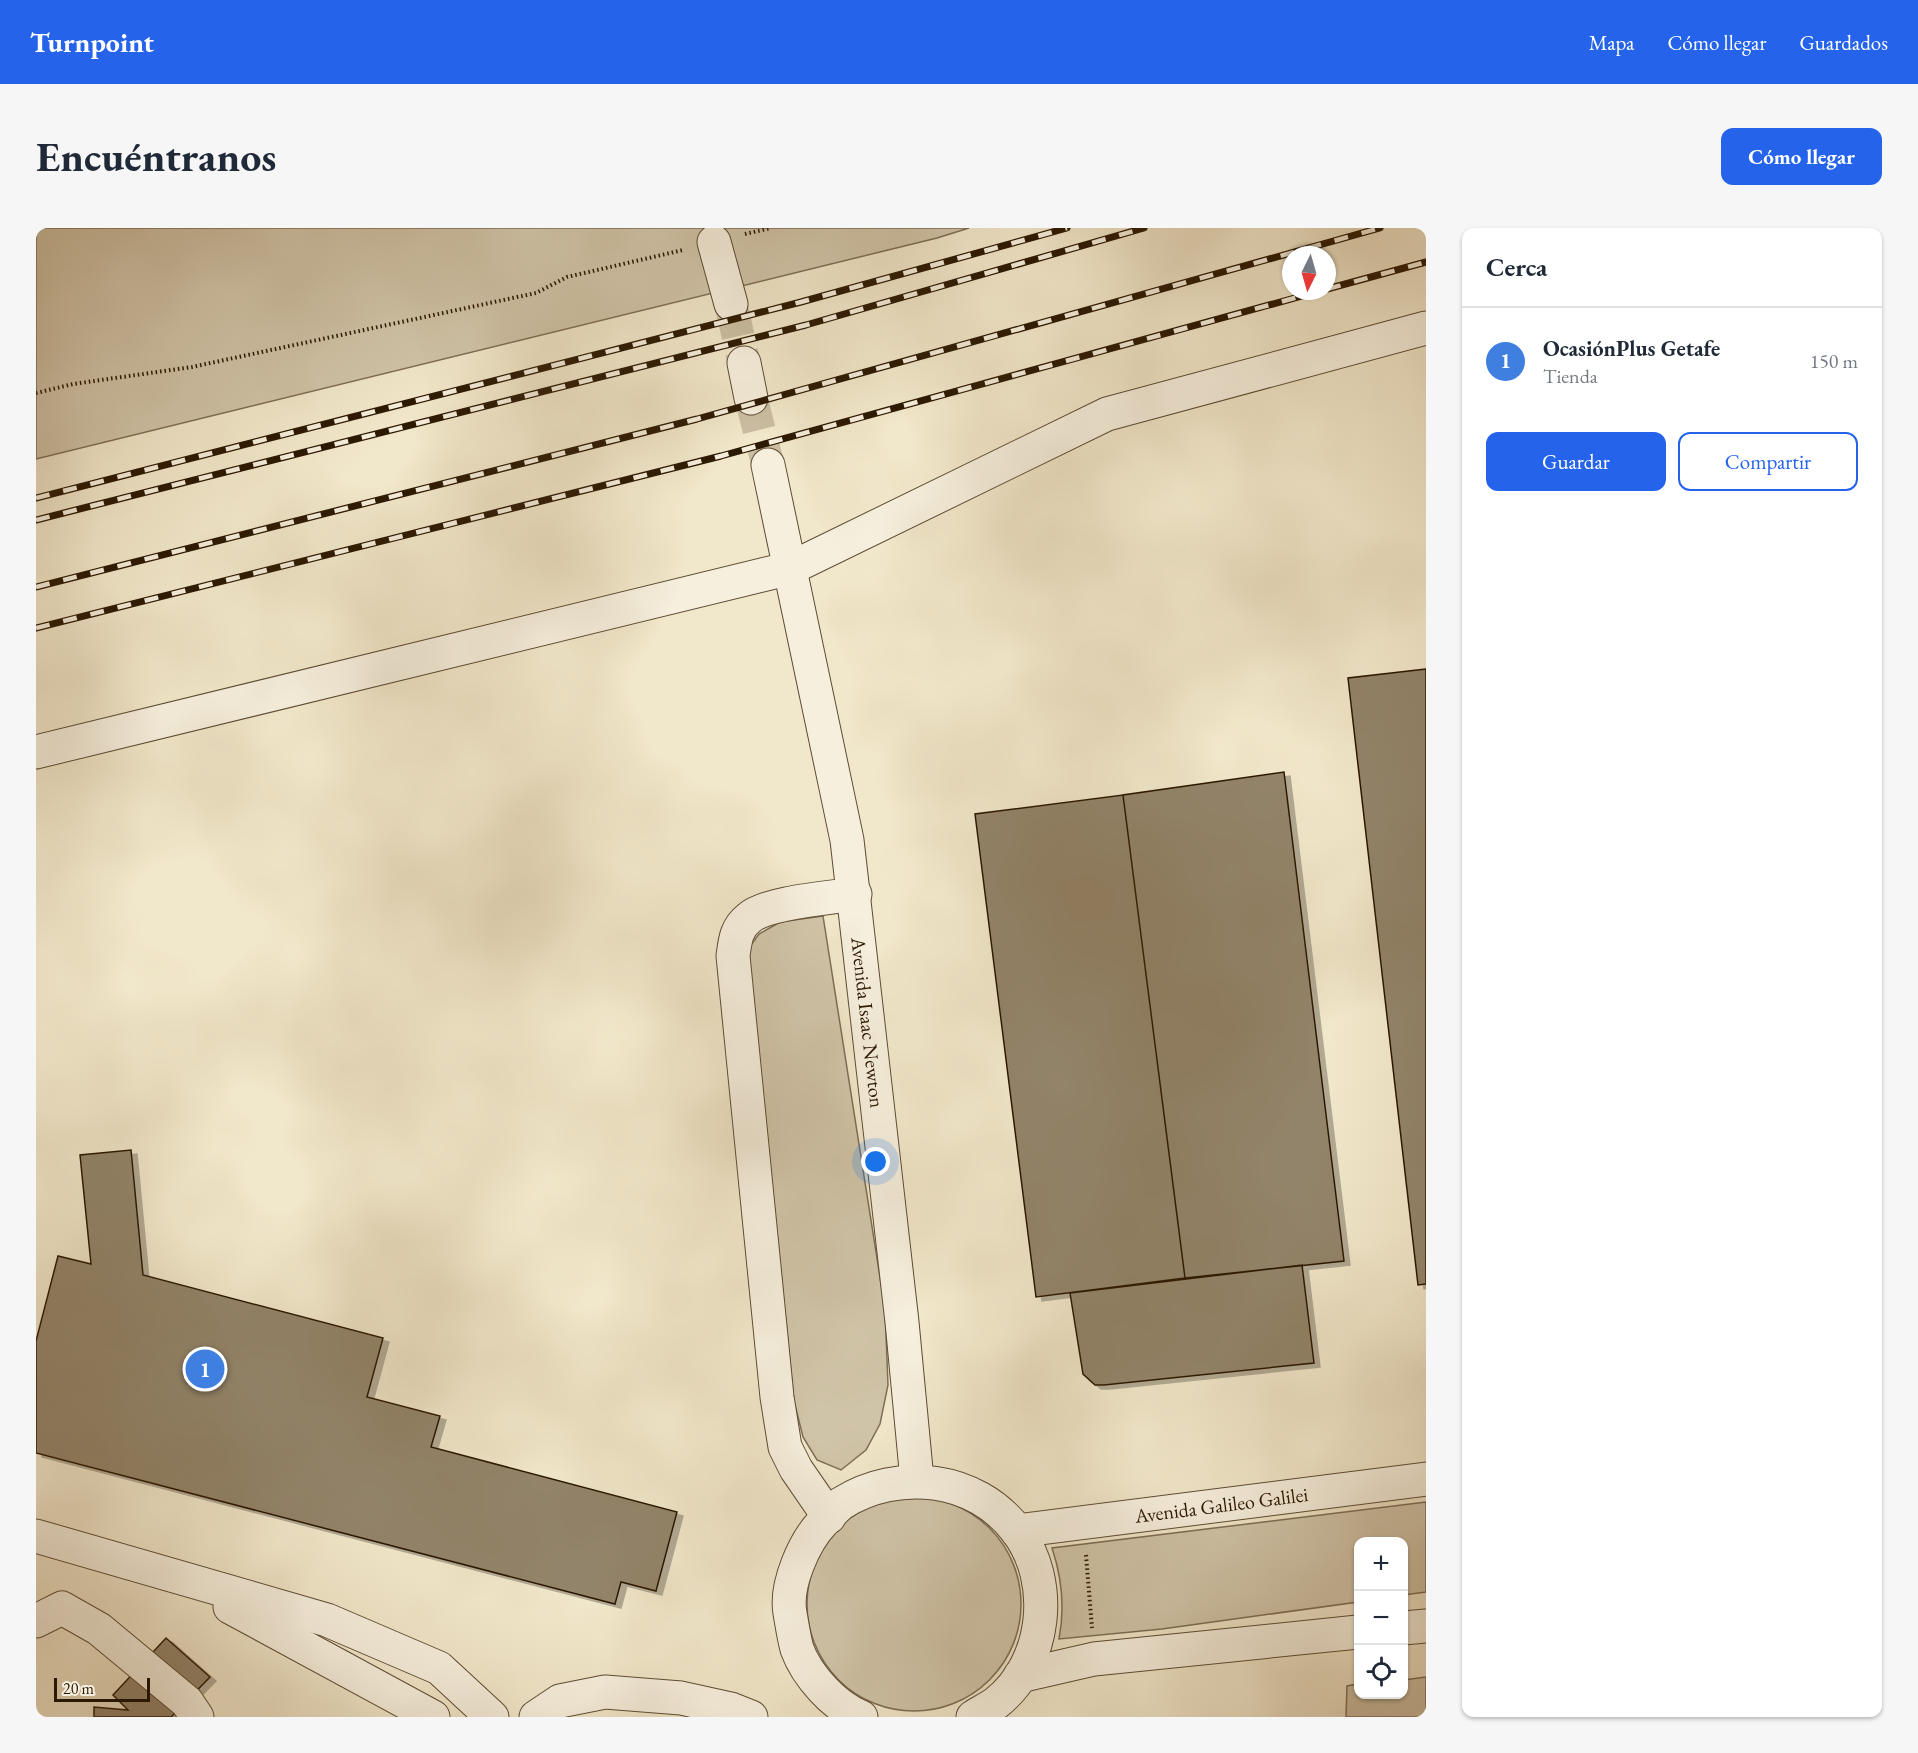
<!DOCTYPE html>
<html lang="es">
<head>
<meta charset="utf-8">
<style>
  :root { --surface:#fff; --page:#f6f6f7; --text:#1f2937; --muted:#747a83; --line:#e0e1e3; --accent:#2563eb }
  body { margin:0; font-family:"EB Garamond",serif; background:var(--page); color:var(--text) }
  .controls { position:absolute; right:18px; bottom:18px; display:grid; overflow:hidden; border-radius:12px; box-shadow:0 2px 4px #0004 }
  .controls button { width:54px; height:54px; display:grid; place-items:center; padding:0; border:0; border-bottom:2px solid var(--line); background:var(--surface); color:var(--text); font:30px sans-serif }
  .compass { position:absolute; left:1246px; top:18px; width:54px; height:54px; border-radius:50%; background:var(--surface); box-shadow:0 2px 4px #0004; rotate:185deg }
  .scale { position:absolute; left:18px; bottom:15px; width:96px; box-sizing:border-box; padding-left:6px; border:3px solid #2c1902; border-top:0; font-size:16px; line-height:21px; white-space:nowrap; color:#2c1902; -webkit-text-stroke:4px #f6efdd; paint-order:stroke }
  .you { position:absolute; left:840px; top:934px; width:21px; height:21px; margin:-15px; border:4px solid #fff; border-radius:50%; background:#1a73e8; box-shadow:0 0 0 9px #1a73e833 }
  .badge { display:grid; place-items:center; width:39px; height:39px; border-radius:50%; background:var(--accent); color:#fff; font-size:20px; font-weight:700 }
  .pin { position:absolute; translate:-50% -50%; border:3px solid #fff; box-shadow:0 2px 6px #0006 }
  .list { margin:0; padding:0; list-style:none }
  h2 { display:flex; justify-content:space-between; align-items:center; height:78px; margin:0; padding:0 24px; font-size:26px }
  h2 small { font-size:20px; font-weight:400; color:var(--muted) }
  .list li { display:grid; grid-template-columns:39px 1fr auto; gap:18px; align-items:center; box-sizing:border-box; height:108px; padding:0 24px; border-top:2px solid var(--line) }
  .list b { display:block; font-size:22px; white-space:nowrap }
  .list p { margin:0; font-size:20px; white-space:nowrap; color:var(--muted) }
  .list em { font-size:20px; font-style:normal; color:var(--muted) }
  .actions { display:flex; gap:12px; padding:18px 24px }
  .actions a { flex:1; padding:14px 0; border:2px solid var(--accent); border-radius:12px; text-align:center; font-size:21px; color:var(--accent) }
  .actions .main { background:var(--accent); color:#fff }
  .icon { flex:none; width:33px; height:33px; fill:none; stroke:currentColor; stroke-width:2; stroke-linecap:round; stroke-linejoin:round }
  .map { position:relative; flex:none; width:1390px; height:1489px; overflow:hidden; border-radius:12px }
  header { display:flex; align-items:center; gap:36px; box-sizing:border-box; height:84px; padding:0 30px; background:var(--accent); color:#fff }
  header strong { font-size:28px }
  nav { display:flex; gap:33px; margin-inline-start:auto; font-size:21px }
  .intro { display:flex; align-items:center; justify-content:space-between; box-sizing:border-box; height:144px; padding:0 36px }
  h1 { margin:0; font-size:42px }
  .button { padding:15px 27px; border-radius:12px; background:var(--accent); color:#fff; font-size:21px; font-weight:700 }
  main { display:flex; gap:36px; padding:0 36px }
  aside { flex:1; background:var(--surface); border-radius:12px; box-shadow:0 2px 4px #0004 }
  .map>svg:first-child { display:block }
</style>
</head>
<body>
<header>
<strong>Turnpoint</strong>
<nav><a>Mapa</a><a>Cómo llegar</a><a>Guardados</a></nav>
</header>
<div class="intro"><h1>Encuéntranos</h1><a class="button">Cómo llegar</a></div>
<main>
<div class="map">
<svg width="1390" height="1489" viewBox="0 0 1390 1489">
  <defs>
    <filter id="shadow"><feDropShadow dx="6" dy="4" stdDeviation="0" flood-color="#0004"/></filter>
  </defs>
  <rect width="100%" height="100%" fill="#f1e7ca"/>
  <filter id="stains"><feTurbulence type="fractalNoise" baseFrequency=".00333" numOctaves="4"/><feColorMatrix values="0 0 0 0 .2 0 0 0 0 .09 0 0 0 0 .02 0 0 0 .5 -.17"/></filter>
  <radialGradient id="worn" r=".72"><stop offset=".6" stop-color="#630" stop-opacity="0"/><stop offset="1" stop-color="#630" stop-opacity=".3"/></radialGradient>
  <!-- green -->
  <path fill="#d0c4a8" stroke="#7e6e55" stroke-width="1.5" d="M 0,0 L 933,0 L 901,10 L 0,231 Z
    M 787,688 L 849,1081 L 852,1157 L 844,1196 L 830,1222 L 805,1242 L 781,1232 L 767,1209 L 758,1173 L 712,721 L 723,706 L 744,694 Z
    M771 1376a107 107 0 1 1 214 0a107 107 0 1 1-214 0Z
    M 1390,1274 L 1390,1364 L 1368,1367 L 1368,1314 L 1322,1314 L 1322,1374 L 1126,1401 L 1023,1411 C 1029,1380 1026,1350 1016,1320 Z
    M 1390,1449 L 1390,1489 L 1310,1489 L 1311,1458 L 1322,1456 L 1322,1466 L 1368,1466 L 1368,1452 Z"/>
  <!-- building -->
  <path fill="#92846a" stroke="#2c1902" stroke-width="1.5" filter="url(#shadow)" d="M 1390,441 L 1390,1056 L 1382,1057 L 1312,450 Z
    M 1248,544 L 1308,1033 L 1149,1050 L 1087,567 Z
    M 1087,567 L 1149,1050 L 1000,1069 L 939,586 Z
    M 95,922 L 107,1047 L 347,1110 L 331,1169 L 404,1188 L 395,1219 L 641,1284 L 620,1363 L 585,1354 L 579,1376 L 0,1225 L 0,1113 L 22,1028 L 55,1036 L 44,927 Z
    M 1266,1037 L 1278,1135 L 1068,1157 L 1059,1157 L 1047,1146 L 1034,1065 Z
    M 130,1410 L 174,1449 L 135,1489 L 58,1489 L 58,1479 L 92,1482 L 77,1467 Z"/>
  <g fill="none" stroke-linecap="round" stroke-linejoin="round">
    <!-- minor-tunnel -->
    <path stroke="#cabea2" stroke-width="33" stroke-dasharray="33 16" stroke-linecap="butt" d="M 695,76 L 708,135
      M 715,170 L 732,237"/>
    <defs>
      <g id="minor">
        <path d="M 678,14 L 695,76"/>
        <path d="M 708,135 L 715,170"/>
        <path id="s1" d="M 732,237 L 811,612 L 866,1094 L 881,1252"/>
        <path d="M 0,524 L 755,340 L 1071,186 L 1390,100"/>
        <path d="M 793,1289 L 760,1241 L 749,1219 L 741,1169 L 697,728 C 699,713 700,700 713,690 C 731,674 793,670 819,666"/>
        <path id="s2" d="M 981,1303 L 1390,1251"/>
        <path d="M 0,1308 L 291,1392 L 403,1440 L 456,1489"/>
        <path d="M 194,1379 L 397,1489"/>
        <path d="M 0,1393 L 26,1380 L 63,1401 L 151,1474 L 161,1489"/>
        <path d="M 1368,1400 L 1390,1398"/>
        <path d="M 984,1448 L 1058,1431 L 1322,1404"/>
        <path d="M 500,1489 L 524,1473 L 569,1464 L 645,1470 L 695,1481 L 715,1489"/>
        <path d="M 825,1489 C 798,1478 771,1448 761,1421 C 758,1410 756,1397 754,1385 C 749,1357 768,1314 787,1294 C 793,1288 799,1280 806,1275 C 862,1240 940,1248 981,1303 C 1019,1353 1011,1435 960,1475 C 953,1480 945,1484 937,1489"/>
      </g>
    </defs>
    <!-- minor casing -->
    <use href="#minor" stroke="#5d4c34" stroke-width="35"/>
    <!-- path -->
    <path stroke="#2c1902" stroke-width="4" stroke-dasharray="1.5 3" stroke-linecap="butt" d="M 709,6 L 735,0
      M 0,165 L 37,156 L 156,139 L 500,65 L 531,49 L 647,22
      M 1050,1327 L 1056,1400"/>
    <!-- minor -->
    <use href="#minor" stroke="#f6efdd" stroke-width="33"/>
    <defs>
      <path id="rail" d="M 1291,61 L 1390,34
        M 0,270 L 765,74 L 1031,0
        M 0,292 L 770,97 L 1108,0
        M 0,359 L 661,191 L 1344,0
        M 0,400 L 685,228 L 1284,63"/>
    </defs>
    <!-- rail casing -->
    <use href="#rail" stroke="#2c1902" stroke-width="7"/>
    <!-- rail -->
    <use href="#rail" stroke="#f6efdd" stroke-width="4.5" stroke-dasharray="14" stroke-linecap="butt"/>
  </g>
  <g text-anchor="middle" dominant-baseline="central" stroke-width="5" stroke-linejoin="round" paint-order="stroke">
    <!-- street labels -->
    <g font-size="20" fill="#2c1902" stroke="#f6efdd">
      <text stroke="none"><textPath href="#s1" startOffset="567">Avenida Isaac Newton</textPath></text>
      <text stroke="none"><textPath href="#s2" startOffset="206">Avenida Galileo Galilei</textPath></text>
    </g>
  </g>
  <rect width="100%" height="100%" filter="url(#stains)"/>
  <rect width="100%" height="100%" fill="url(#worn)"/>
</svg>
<div class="controls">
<button>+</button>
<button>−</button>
<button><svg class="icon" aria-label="locate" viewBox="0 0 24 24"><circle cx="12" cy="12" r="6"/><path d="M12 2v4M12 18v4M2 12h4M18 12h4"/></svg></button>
</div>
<svg class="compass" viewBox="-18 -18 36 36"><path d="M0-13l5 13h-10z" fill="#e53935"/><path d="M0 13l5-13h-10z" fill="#747a83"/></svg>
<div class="scale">20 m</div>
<div class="you"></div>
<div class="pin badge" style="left:169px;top:1141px;background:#3f7fe0">1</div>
</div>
<aside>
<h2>Cerca<small></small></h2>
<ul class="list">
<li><span class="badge" style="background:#3f7fe0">1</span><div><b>OcasiónPlus Getafe</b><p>Tienda</p></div><em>150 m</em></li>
</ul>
<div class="actions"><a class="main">Guardar</a><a>Compartir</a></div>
</aside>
</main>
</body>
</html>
